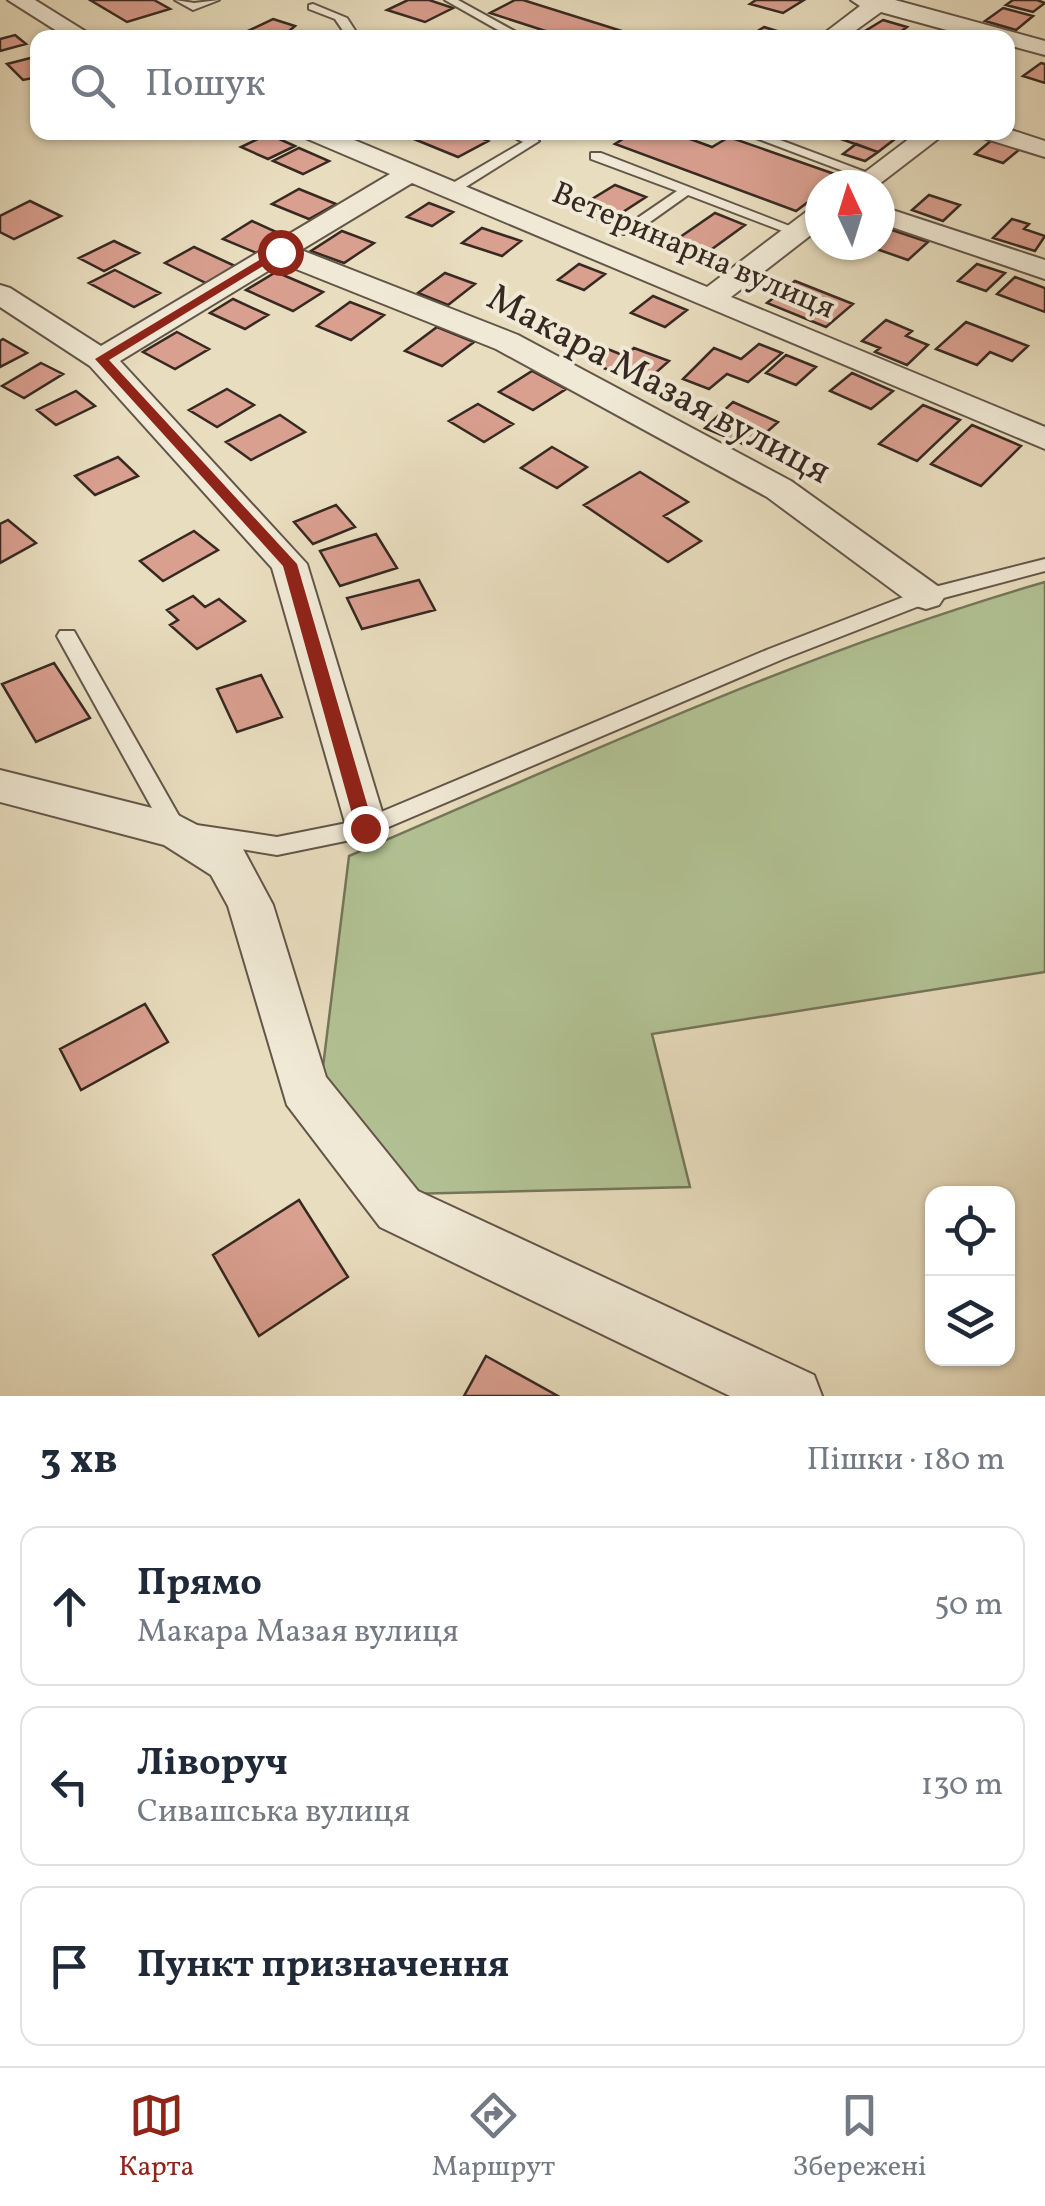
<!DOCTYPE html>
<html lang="uk">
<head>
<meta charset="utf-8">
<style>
  :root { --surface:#fff; --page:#f6f6f7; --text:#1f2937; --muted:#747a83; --line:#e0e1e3; --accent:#8f2418 }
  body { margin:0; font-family:Vollkorn,serif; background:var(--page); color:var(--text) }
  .controls { position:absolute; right:30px; bottom:30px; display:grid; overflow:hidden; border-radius:20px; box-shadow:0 2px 8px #0004 }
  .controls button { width:90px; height:90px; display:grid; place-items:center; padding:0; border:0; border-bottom:2px solid var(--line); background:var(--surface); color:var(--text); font:50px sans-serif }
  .compass { position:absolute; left:805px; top:170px; width:90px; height:90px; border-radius:50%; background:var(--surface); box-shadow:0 2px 8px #0004; rotate:356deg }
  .stop { position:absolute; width:30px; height:30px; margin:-22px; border:8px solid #8f2418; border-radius:50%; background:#fff }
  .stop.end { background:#8f2418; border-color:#fff; box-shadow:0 2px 10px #0008 }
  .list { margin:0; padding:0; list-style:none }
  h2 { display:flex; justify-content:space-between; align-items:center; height:130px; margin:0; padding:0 40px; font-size:42px }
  h2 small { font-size:32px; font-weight:400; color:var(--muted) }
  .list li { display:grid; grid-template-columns:65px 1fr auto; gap:30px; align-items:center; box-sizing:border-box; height:160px; margin:0 20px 20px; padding:0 20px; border:2px solid var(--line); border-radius:20px }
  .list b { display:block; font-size:38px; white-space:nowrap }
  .list p { margin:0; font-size:32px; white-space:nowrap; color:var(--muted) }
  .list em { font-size:32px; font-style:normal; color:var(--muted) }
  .icon { flex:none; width:55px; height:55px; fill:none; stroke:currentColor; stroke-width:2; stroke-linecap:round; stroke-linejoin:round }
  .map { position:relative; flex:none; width:1045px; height:1396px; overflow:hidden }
  .search { position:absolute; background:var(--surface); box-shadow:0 2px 8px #0004; left:30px; right:30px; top:30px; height:110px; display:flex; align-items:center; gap:25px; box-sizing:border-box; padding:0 35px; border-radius:20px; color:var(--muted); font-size:38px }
  .sheet { height:670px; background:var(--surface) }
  nav { display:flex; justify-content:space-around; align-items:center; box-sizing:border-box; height:140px; border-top:2px solid var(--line); background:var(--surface); font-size:28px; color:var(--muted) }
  nav a { display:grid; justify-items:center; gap:5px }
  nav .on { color:var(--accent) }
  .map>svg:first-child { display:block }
</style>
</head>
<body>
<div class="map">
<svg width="1045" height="1396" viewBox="0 0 1045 1396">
  <rect width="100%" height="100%" fill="#e8ddbe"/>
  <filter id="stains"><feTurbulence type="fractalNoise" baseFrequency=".002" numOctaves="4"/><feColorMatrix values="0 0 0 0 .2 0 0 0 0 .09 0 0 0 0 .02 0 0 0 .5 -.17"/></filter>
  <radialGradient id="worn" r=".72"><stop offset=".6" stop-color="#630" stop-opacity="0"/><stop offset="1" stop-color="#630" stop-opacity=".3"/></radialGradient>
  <!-- green -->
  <path fill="#b2c294" stroke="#74765b" stroke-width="2.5" d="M 1045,582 L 1045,972 L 652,1034 L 690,1187 L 406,1194 L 321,1083 L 349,856 C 578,758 805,651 1045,582 Z"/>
  <!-- building -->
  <path fill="#d99f8f" stroke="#372922" stroke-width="2.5" d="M 90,0 L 154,0 L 170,9 L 127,22 Z
    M 408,0 L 429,0 L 453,8 L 425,22 L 387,10 Z
    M 515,0 L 523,0 L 644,38 L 567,38 L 490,13 Z
    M 756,0 L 804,0 L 783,13 L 750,4 Z
    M 1013,0 L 1037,0 L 1045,3 L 1033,12 L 1006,5 Z
    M 1003,8 L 1033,16 L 1016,30 L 985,21 Z
    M 273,19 L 295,26 L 281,38 L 233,38 Z
    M 883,20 L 907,27 L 892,38 L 865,31 Z
    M 764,27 L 793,36 L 746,38 Z
    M 15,35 L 26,44 L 0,51 L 0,39 Z
    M 38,56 L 38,77 L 23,80 L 7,64 Z
    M 1041,63 L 1045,64 L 1045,83 L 1023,76 Z
    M 418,132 L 467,132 L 488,141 L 458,157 L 409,137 Z
    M 634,132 L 671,132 L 712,147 L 729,137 L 843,177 L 832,185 L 820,185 L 820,193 L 796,211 L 615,144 Z
    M 821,132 L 904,132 L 878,152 Z
    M 268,134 L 295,146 L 268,159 L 241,147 Z
    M 992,140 L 1020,149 L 1003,163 L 975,154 Z
    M 856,144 L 878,152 L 865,161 L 843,154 Z
    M 299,148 L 329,161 L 303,174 L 273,161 Z
    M 615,185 L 646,197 L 606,223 L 574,210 Z
    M 299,189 L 336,204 L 309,219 L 272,204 Z
    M 929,195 L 960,205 L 943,221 L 912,210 Z
    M 30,201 L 61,216 L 14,239 L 0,232 L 0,216 Z
    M 429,203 L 453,212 L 432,226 L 407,217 Z
    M 715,213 L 745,225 L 701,257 L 670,244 Z
    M 1012,219 L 1029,224 L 1024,229 L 1045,236 L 1035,251 L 993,238 Z
    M 252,221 L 287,237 L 259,254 L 223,239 Z
    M 482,228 L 521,241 L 502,256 L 462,243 Z
    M 886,228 L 928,242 L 908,260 L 865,245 L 880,245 L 880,233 Z
    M 342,231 L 374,243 L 344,263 L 311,251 Z
    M 114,241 L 139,253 L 104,271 L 79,258 Z
    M 194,247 L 235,266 L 206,283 L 165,263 Z
    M 579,264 L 605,274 L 584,290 L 558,280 Z
    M 977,264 L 1005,273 L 986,291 L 958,281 Z
    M 115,270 L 160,293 L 134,307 L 89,283 Z
    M 276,272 L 323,292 L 293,311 L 246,290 Z
    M 445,273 L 475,284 L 448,305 L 418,293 Z
    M 1015,277 L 1045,288 L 1045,312 L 997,294 Z
    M 795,281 L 853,304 L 826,327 L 767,303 Z
    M 653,296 L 687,310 L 665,327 L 631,313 Z
    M 233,299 L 268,315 L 245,329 L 210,313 Z
    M 350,302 L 384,315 L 351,340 L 317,326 Z
    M 886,320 L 912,331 L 906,336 L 928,345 L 907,365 L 875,352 L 880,348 L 862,341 Z
    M 966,322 L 1028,346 L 1012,361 L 990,352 L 977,365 L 936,349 Z
    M 437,327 L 474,342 L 442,366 L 405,351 Z
    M 177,332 L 209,349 L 175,369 L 143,352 Z
    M 3,339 L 27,353 L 0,367 L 0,341 Z
    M 759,344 L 782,353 L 748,382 L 727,374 L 709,389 L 683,379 L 714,348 L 741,359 Z
    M 605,348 L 625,356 L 634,348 L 669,361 L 643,384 L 589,362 Z
    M 786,355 L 816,367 L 796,385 L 766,373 Z
    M 41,363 L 63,374 L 24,398 L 2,386 Z
    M 532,371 L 566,389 L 533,410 L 499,392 Z
    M 852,373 L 893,391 L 871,409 L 830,391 Z
    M 227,389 L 254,405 L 217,427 L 189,410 Z
    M 76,391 L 95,406 L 56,425 L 37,410 Z
    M 733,402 L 778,422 L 750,447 L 705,428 Z
    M 478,404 L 513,424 L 484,442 L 449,421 Z
    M 923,405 L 960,420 L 917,461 L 879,444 Z
    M 280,415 L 305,432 L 251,460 L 226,442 Z
    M 972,425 L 1021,446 L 981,486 L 931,464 Z
    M 552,447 L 587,467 L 557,488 L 521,468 Z
    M 118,457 L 138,476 L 95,495 L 75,476 Z
    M 640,472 L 688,502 L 664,516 L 701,541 L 668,562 L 584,505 Z
    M 336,505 L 355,527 L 313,544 L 294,522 Z
    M 8,520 L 36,543 L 0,563 L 0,524 Z
    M 194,531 L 218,550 L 163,581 L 140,561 Z
    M 376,534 L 397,568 L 340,586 L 320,551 Z
    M 419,580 L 435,610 L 362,629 L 347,598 Z
    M 193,596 L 205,607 L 219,599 L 245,621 L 197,649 L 170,625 L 178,620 L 167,610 Z
    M 54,663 L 90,718 L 36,742 L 2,684 Z
    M 261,675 L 282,717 L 237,732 L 217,689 Z
    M 145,1004 L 168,1042 L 81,1090 L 60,1049 Z
    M 299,1200 L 348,1277 L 259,1336 L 213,1255 Z
    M 486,1356 L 558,1396 L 464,1396 Z"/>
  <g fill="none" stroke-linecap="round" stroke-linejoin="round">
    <defs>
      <path id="service" d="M 175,0 L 194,3 L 219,0 L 193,10 Z
        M 445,0 L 458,0 L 527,38 L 512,38 Z
        M 313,4 L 347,18 L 360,38 L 348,38 L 335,19 L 309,9 L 309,5 Z
        M 503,132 L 522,132 L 539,141 L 456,193 L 446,193 L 446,187 L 523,142 Z
        M 696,132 L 719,132 L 713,136 Z
        M 740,132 L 759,132 L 879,177 L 867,180 Z
        M 591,153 L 601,153 L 805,232 L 793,235 L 688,195 L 633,234 L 623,234 L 623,228 L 677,191 L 591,159 Z
        M 1045,559 L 1045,571 L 932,601 L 783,659 L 365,837 L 277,855 L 168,837 L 57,636 L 60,631 L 74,631 L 183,823 L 277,837 L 362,820 L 769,649 L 919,591 Z"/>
      <path id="minor" d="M 8,0 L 35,0 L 96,38 L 68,38 Z
        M 851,0 L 895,0 L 1045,41 L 1045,55 L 1008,45 L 1008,38 L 976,38 L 881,12 L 845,38 L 818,38 L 860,6 Z
        M 1008,129 L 1045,141 L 1045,157 L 980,137 L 977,132 Z
        M 300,132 L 335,132 L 707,287 L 810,209 L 820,207 L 820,228 L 731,297 L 1045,427 L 1045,449 L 412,183 L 301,250 L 518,335 L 791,481 L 939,587 L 945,596 L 939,605 L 926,609 L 913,605 L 767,497 L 496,349 L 281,263 L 120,361 L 307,564 L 387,828 L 380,840 L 365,845 L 350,840 L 272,568 L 90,366 L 0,307 L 0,285 L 10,288 L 101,346 L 390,174 L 303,137 Z
        M 918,132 L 947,132 L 878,185 L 848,185 Z
        M 880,206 L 1045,260 L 1045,279 L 880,223 Z
        M 0,770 L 176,814 L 243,849 L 273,905 L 326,1077 L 418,1191 L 814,1375 L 822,1396 L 730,1396 L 380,1227 L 287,1105 L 228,906 L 211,875 L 164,845 L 0,802 Z"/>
    </defs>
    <!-- service casing -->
    <use href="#service" stroke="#635649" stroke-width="4"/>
    <!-- minor casing -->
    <use href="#minor" stroke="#635649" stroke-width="4"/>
    <!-- service -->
    <use href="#service" fill="#f0e9d5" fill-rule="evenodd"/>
    <!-- minor -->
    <use href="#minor" fill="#f0e9d5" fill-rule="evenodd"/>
  </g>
  <!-- route -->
  <path fill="#8f2418" d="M 276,250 L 286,252 L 109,360 L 297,564 L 374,828 L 365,835 L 356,828 L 283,566 L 95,359 Z"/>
  <g text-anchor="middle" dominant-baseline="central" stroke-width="8" stroke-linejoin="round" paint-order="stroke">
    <!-- far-street labels -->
    <g font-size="32" fill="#372922" stroke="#f0e9d5">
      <text transform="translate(693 252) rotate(23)">Ветеринарна вулиця</text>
    </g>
    <!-- street labels -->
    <g font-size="38" fill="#372922" stroke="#f0e9d5">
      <text transform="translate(658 386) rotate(28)">Макара Мазая вулиця</text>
    </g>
  </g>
  <rect width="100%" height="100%" filter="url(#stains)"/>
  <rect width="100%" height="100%" fill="url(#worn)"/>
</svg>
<div class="controls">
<button><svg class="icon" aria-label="locate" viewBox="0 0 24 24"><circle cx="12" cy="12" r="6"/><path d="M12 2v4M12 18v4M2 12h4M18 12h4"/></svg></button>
<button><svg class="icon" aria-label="layers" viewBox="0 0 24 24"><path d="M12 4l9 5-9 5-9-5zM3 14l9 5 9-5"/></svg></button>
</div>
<svg class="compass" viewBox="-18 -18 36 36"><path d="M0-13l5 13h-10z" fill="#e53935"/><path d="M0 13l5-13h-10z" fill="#747a83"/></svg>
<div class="stop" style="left:280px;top:252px"></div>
<div class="stop end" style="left:365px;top:828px"></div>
<div class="search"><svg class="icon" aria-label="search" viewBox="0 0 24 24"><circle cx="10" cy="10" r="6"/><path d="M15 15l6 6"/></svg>Пошук</div>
</div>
<section class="sheet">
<h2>3 хв<small>Пішки · 180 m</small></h2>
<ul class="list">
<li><svg class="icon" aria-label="ahead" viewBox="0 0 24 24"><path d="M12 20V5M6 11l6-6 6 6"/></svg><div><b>Прямо</b><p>Макара Мазая вулиця</p></div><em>50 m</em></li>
<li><svg class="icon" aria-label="left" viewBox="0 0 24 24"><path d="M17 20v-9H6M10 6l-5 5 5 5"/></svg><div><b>Ліворуч</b><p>Сивашська вулиця</p></div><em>130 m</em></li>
<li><svg class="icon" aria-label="arrive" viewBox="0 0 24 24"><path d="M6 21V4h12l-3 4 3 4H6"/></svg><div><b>Пункт призначення</b></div></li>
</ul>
</section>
<nav>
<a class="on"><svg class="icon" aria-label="map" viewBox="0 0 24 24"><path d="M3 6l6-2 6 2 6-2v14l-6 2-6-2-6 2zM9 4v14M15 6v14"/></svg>Карта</a>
<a><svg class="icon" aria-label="directions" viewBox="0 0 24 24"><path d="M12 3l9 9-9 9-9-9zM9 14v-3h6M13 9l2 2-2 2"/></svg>Маршрут</a>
<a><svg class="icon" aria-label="saved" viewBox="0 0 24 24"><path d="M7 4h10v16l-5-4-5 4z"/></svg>Збережені</a>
</nav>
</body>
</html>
